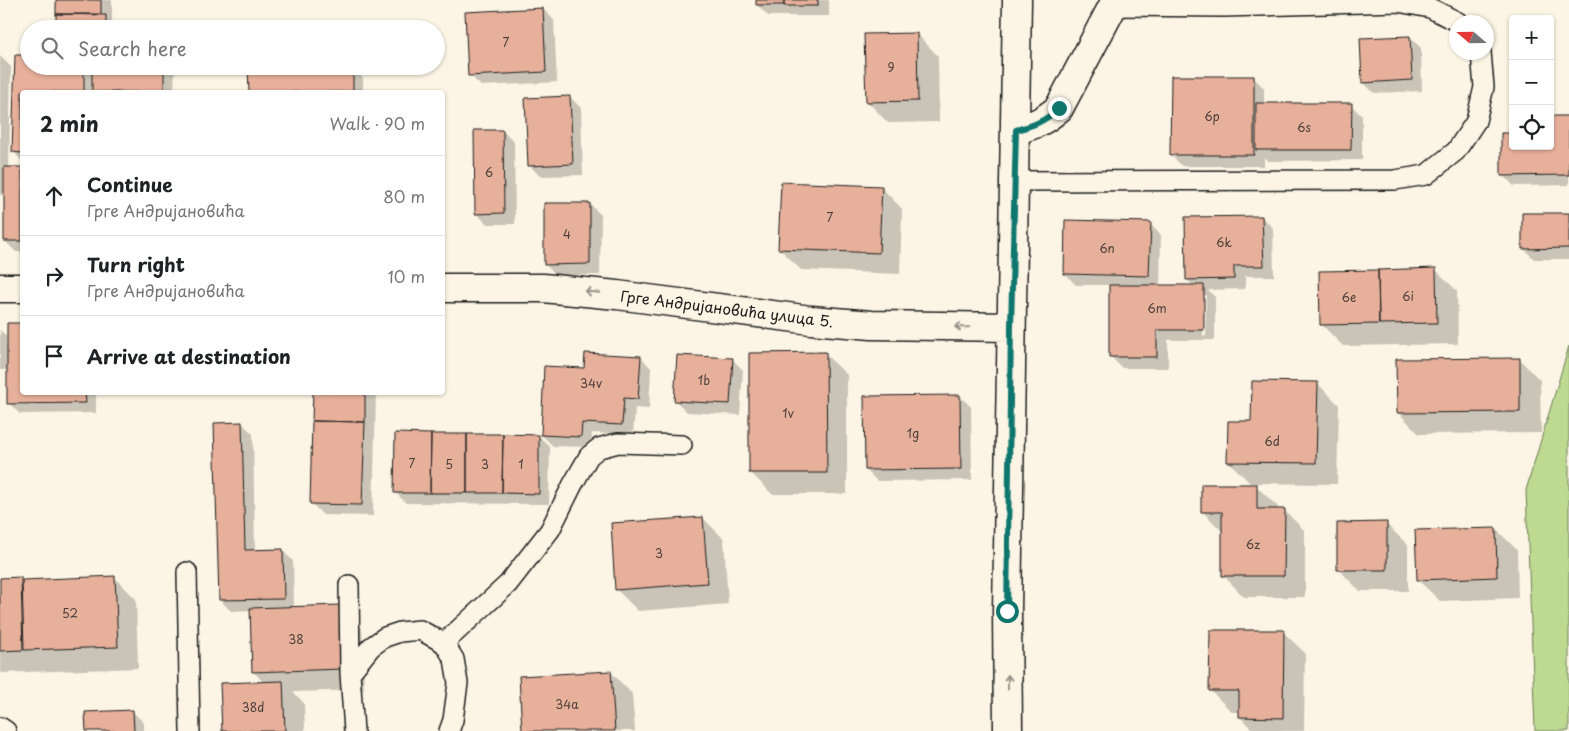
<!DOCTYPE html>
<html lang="en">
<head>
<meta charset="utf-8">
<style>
  :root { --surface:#fff; --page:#f2f2f2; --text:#202124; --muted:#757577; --line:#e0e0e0 }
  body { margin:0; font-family:"Playpen Sans",sans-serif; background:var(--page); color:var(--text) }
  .controls { position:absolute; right:15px; top:15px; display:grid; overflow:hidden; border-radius:5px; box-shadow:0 1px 4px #0004 }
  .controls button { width:45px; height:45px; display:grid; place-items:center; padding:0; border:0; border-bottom:1px solid var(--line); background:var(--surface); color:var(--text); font:25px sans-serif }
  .compass { position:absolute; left:1449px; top:15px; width:45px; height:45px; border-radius:50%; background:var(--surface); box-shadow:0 1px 4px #0004; rotate:290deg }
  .stop { position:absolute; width:15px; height:15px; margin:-11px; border:4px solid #0f766e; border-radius:50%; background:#fff }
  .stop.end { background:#0f766e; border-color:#fff; box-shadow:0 1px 5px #0008 }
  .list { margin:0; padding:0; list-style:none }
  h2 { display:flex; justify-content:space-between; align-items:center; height:65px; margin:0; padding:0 20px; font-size:21px }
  h2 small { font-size:16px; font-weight:400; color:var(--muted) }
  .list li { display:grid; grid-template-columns:32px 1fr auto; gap:15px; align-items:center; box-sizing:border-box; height:80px; padding:0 20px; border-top:1px solid var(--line) }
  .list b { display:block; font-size:19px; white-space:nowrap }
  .list p { margin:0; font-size:16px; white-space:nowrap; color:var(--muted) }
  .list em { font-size:16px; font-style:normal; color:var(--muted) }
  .icon { flex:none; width:28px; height:28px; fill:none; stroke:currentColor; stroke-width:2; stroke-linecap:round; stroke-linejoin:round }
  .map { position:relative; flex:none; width:1569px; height:731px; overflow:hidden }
  .search { position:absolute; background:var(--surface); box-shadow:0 1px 4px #0004; left:20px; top:20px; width:425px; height:55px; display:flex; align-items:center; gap:12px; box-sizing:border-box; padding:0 18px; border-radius:28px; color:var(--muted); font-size:19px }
  .panel { position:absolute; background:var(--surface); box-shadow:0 1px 4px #0004; left:20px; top:90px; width:425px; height:305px; border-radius:5px }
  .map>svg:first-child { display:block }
</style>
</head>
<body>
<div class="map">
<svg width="1569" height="731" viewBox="0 0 1569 731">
  <rect width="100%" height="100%" fill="#fcf5e5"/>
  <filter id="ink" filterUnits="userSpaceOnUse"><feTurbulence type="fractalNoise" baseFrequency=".02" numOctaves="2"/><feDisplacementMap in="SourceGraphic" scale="10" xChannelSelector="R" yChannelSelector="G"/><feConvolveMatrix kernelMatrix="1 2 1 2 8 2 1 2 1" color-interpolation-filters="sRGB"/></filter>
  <g filter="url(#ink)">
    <!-- green -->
    <path fill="#beda91" stroke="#6d7b56" d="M 1569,346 L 1569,731 L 1535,731 L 1526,490 Z"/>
    <!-- shadow -->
    <path fill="#0003" fill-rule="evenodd" d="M 57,0 L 112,0 L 112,22 L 117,27 L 117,29 L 57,29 Z
      M 757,0 L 829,0 L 829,16 L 768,16 L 757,5 Z
      M 543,9 L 554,20 L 557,82 L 481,86 L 470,75 Z
      M 917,34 L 938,56 L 939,122 L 888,123 L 867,101 Z
      M 1410,37 L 1421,48 L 1422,91 L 1374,93 L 1363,82 Z
      M 0,56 L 11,67 L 9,168 L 22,168 L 22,252 L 16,252 L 5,241 L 5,195 L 0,195 Z
      M 16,56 L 29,66 L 172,66 L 175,69 L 174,92 L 22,92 L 22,161 L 14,152 Z
      M 352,67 L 363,78 L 363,92 L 250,92 L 250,69 Z
      M 1253,77 L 1264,88 L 1264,104 L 1351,105 L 1362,116 L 1362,160 L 1268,161 L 1264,157 L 1264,166 L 1182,166 L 1171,155 Z
      M 570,97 L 581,108 L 583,175 L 540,176 L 529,165 Z
      M 1569,117 L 1569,185 L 1514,186 L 1503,175 L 1513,146 L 1550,146 Z
      M 503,131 L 514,142 L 515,224 L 487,224 L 477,214 Z
      M 881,187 L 902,209 L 900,274 L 801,270 L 779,248 Z
      M 590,204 L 601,215 L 600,275 L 556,275 L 545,264 Z
      M 1569,214 L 1569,259 L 1534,259 L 1523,248 Z
      M 1262,217 L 1273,228 L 1274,276 L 1245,276 L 1245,289 L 1208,290 L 1215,297 L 1215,340 L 1168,340 L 1168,368 L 1122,368 L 1111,357 L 1110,285 L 1076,285 L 1065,274 L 1150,224 L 1161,235 L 1160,286 L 1193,286 L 1187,279 ZM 1203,295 L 1206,295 L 1206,336 L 1203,336 Z
      M 1436,270 L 1457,291 L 1458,344 L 1343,346 L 1321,324 Z
      M 8,324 L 22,324 L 22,392 L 96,392 L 96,413 L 20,414 L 9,403 L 8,370 L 0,370 L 0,330 L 6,336 L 6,344 L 8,344 Z
      M 825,354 L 847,375 L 847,494 L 772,494 L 750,472 Z
      M 641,357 L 651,368 L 649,409 L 635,408 L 633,435 L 592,433 L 591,447 L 553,446 L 542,435 Z
      M 732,359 L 743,370 L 740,415 L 687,412 L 676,401 Z
      M 1519,359 L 1540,380 L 1541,433 L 1419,434 L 1398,412 Z
      M 1317,383 L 1339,405 L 1337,484 L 1250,483 L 1228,461 L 1252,422 Z
      M 314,392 L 376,392 L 373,516 L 323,515 L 312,504 Z
      M 960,396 L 971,407 L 972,480 L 877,481 L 866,470 Z
      M 242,423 L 253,434 L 255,551 L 282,550 L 293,561 L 294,608 L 340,606 L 362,628 L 364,690 L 293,692 L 304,703 L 305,731 L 223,731 L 264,683 L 253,671 L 251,610 L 231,611 L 220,600 Z
      M 539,436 L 550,447 L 549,504 L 406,503 L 395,492 Z
      M 1256,486 L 1278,507 L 1278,510 L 1284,510 L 1305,531 L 1305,597 L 1244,597 L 1223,575 L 1223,532 L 1202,511 Z
      M 703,518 L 724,539 L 728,604 L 638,611 L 616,589 Z
      M 1386,524 L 1408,545 L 1408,591 L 1360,591 L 1338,569 Z
      M 1496,529 L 1517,550 L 1518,598 L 1440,601 L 1418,580 Z
      M 114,577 L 136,599 L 138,668 L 0,673 L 0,579 L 21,579 L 23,581 Z
      M 1283,632 L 1305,653 L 1304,731 L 1254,731 L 1240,717 L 1240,712 L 1232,712 L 1210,690 Z
      M 611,672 L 632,694 L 635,731 L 523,731 Z
      M 133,712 L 144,723 L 144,731 L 87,731 Z"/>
    <!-- building -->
    <path fill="#e6b09b" stroke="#1c1c1c" d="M 56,0 L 101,0 L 101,14 L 56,14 Z
      M 756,0 L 784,0 L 784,5 L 756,5 Z
      M 784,0 L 818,0 L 818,6 L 784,6 Z
      M 543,8 L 546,72 L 468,76 L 465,12 Z
      M 56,14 L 106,15 L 106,29 L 56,29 Z
      M 917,33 L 918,101 L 866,102 L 864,34 Z
      M 1410,36 L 1412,80 L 1362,83 L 1360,38 Z
      M 15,55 L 29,55 L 29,66 L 84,66 L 84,92 L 22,92 L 22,153 L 12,152 Z
      M 92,66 L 164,66 L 164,92 L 92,92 Z
      M 353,66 L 353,92 L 249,92 L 248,68 Z
      M 1171,76 L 1254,76 L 1254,155 L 1170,155 Z
      M 570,96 L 573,164 L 528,166 L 525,98 Z
      M 1256,103 L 1352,103 L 1351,150 L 1256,150 Z
      M 1550,116 L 1569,116 L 1569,175 L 1501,176 L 1501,133 L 1513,133 L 1513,146 L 1550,146 Z
      M 474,130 L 503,130 L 504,213 L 475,214 Z
      M 4,167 L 22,167 L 22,241 L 4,241 Z
      M 781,182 L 882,186 L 879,253 L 778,249 Z
      M 544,203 L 590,203 L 590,264 L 544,265 Z
      M 1522,213 L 1569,213 L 1569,248 L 1522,249 Z
      M 1262,216 L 1264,266 L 1234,266 L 1234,279 L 1186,280 L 1185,217 Z
      M 1065,220 L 1151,222 L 1149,276 L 1064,274 Z
      M 1436,268 L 1437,323 L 1379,324 L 1378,270 Z
      M 1378,270 L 1379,324 L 1320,325 L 1319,271 Z
      M 1109,285 L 1204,285 L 1204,330 L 1157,330 L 1157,357 L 1109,357 Z
      M 7,323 L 22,323 L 22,392 L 85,392 L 86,403 L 7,404 Z
      M 826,352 L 827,473 L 749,473 L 749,353 Z
      M 585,353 L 641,356 L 638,399 L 624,398 L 622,425 L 582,423 L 581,437 L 541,435 L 544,366 L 584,368 Z
      M 677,355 L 733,358 L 730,404 L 674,401 Z
      M 1520,358 L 1520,412 L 1397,413 L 1396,359 Z
      M 1252,381 L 1318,382 L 1316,463 L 1227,462 L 1228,421 L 1251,421 Z
      M 313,392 L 365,392 L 365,422 L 312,421 Z
      M 960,395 L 961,469 L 865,470 L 864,396 Z
      M 312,421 L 365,422 L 362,505 L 310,504 Z
      M 242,422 L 245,550 L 283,549 L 284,599 L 219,600 L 214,423 Z
      M 395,433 L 431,434 L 430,493 L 394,493 Z
      M 431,434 L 467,434 L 467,493 L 430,493 Z
      M 467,434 L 503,434 L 502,493 L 467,493 Z
      M 503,434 L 539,435 L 539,494 L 502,493 Z
      M 1201,484 L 1257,484 L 1257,509 L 1285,509 L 1284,576 L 1222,576 L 1222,512 L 1201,512 Z
      M 703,517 L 708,583 L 615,590 L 611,523 Z
      M 1387,522 L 1387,570 L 1337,570 L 1337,523 Z
      M 1496,528 L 1497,577 L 1417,580 L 1415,530 Z
      M 115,576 L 118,647 L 24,650 L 22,580 Z
      M 21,577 L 23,650 L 0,651 L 0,578 Z
      M 341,605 L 343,669 L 252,672 L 250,608 Z
      M 1210,630 L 1284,630 L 1283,718 L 1239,717 L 1239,691 L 1209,691 Z
      M 611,671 L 615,731 L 522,731 L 519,676 Z
      M 283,681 L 285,731 L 222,731 L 220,683 Z
      M 133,710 L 134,731 L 86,731 L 85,712 Z"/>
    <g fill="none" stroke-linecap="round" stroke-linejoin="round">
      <defs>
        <path id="lane" d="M 1113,6 L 1224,7 L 1398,2 L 1430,8 L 1458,22
          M 1015,181 L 1395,180 L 1426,175 L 1456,151 L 1476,121 L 1484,87 L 1481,52
          M 187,572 L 190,731
          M 349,585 L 350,673 L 354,731
          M 444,643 L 508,584 L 550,530 L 573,484 L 589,456 L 599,448 L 618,443 L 682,445
          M 350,673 L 371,647 L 385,637 L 400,632 L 420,630 L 444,643 L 454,659 L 458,683 L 453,720 L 449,731
          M 0,727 L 6,731"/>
        <path id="street" d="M 1016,130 C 1035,125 1044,121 1059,108 L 1116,0
          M 0,288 L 22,288
          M 442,288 L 543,288 L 617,295 L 811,320 L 872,325 L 1011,327
          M 1008,731 L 1007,611 L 1017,0"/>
      </defs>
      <!-- lane casing -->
      <use href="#lane" stroke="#1c1c1c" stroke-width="22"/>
      <!-- street casing -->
      <use href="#street" stroke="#1c1c1c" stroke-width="31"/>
      <!-- lane -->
      <use href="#lane" stroke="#fcf5e5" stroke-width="19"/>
      <!-- street -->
      <use href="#street" stroke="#fcf5e5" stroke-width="28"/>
    </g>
    <!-- one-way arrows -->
    <defs><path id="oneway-shaft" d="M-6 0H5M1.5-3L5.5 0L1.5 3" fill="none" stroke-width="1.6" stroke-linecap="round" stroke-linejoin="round" transform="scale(1.25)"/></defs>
    <g stroke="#97938b">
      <use href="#oneway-shaft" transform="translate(592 292) rotate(-175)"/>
      <use href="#oneway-shaft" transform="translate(962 327) rotate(-179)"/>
      <use href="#oneway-shaft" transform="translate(1008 682) rotate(-90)"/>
    </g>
  </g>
  <g fill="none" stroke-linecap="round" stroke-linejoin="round" filter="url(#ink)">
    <!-- route -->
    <path stroke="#0f766e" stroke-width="6" d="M 1007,611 L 1011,327 L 1016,130 C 1035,125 1045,121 1059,108"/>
  </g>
  <g text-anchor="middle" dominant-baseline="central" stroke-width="5" stroke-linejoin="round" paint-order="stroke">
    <!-- number labels -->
    <g font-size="12" fill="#4e413c">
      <text x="506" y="42">7</text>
      <text x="891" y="67">9</text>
      <text x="1212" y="116">6p</text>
      <text x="1304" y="127">6s</text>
      <text x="489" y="172">6</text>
      <text x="830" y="217">7</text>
      <text x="567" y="234">4</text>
      <text x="1224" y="242">6k</text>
      <text x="1107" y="248">6n</text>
      <text x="1408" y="296">6i</text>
      <text x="1349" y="297">6e</text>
      <text x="1157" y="308">6m</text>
      <text x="704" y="380">1b</text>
      <text x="591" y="383">34v</text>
      <text x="788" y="413">1v</text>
      <text x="913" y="433">1g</text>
      <text x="1272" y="441">6d</text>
      <text x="412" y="463">7</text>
      <text x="449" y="464">5</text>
      <text x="485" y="464">3</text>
      <text x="521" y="464">1</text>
      <text x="1253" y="544">6z</text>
      <text x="659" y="553">3</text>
      <text x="70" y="613">52</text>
      <text x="296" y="639">38</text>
      <text x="567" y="704">34a</text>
      <text x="253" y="707">38d</text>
    </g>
    <!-- street labels -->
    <g font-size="15" fill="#1c1c1c" stroke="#fcf5e5">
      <text transform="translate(727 308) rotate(7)">Грге Андријановића улица 5.</text>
    </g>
  </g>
</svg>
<div class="controls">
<button>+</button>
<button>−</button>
<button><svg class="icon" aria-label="locate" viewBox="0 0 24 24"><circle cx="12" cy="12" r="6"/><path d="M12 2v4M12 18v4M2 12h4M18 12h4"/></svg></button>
</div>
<svg class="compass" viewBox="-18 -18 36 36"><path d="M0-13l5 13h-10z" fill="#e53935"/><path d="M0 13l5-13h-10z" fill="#757577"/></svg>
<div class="stop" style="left:1007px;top:611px"></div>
<div class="stop end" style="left:1059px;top:108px"></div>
<div class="search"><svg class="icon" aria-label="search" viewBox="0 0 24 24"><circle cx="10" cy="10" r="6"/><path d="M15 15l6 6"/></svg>Search here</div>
<section class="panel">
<h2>2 min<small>Walk · 90 m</small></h2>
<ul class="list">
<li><svg class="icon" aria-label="ahead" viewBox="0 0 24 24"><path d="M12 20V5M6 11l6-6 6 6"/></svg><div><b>Continue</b><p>Грге Андријановића</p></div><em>80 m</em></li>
<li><svg class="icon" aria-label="right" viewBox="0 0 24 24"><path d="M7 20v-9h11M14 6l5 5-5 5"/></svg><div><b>Turn right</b><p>Грге Андријановића</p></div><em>10 m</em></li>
<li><svg class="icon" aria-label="arrive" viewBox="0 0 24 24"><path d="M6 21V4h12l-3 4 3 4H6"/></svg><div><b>Arrive at destination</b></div></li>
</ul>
</section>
</div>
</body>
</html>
